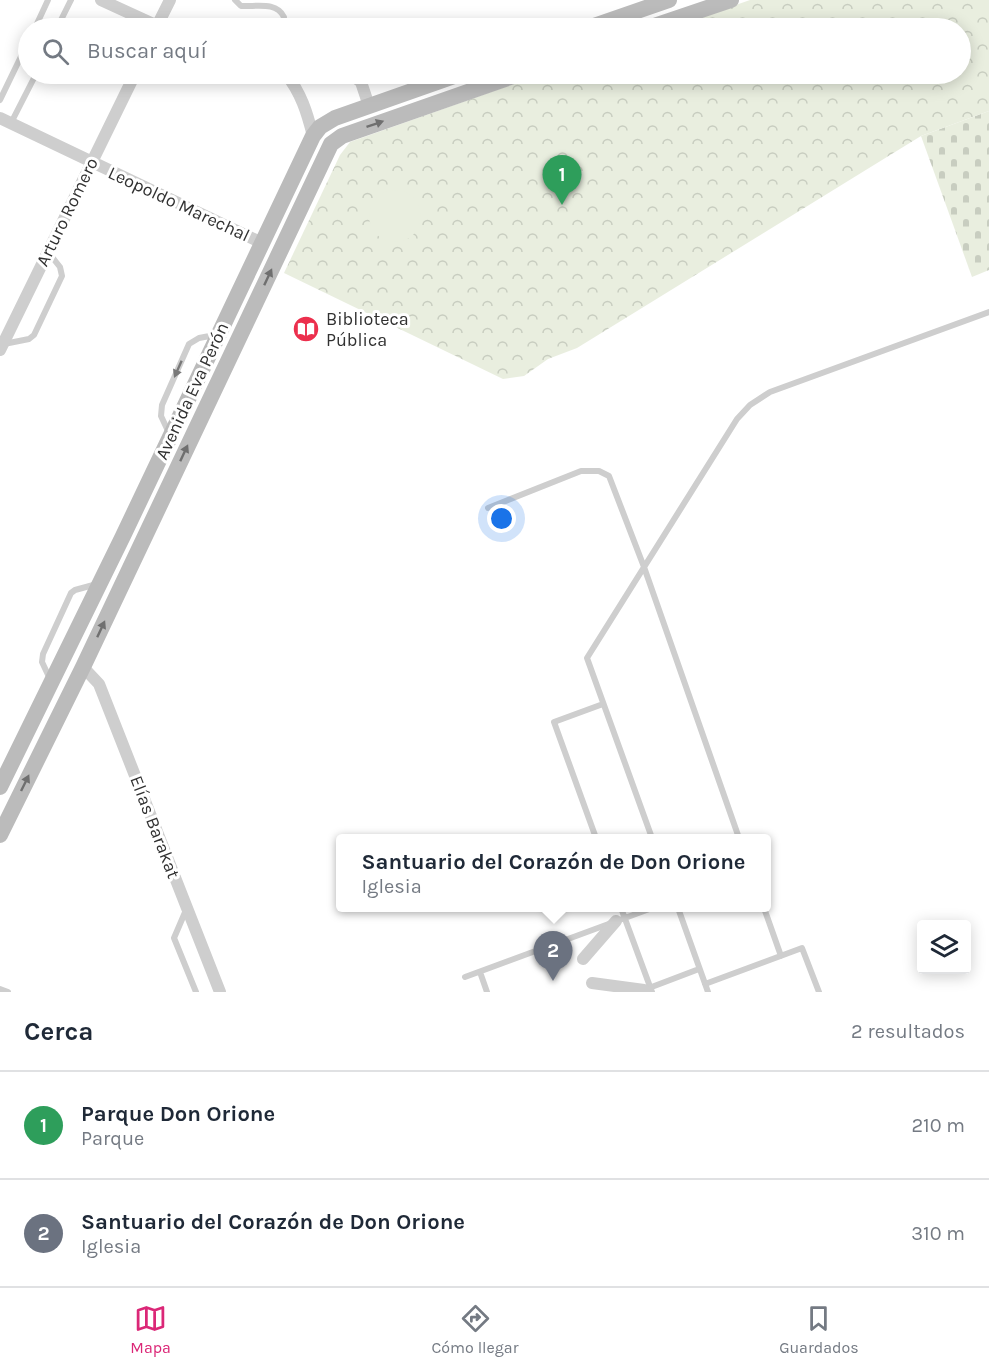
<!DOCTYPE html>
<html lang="es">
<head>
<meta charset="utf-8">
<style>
  :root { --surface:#fff; --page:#f2f2f3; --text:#1f2937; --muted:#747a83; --line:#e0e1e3; --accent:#db2777 }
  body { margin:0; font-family:Karla,sans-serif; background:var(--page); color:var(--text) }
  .controls { position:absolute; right:18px; bottom:18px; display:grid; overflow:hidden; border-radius:6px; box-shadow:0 3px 15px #0003 }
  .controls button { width:54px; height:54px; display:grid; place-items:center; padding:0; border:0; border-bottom:2px solid var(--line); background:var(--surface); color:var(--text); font:30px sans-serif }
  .you { position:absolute; left:502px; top:519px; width:21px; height:21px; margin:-15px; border:4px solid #fff; border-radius:50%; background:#1a73e8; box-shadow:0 0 0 9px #1a73e833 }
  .badge { display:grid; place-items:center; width:39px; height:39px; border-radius:50%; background:var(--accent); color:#fff; font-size:20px; font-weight:700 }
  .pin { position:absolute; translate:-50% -50px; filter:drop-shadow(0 2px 3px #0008) }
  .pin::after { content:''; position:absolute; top:32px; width:21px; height:18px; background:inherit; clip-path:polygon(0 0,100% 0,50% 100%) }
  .popup { position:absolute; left:336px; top:834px; width:435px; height:78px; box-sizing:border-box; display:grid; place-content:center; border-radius:6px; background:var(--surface); filter:drop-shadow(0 2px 4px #0005); font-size:20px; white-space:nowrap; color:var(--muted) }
  .popup b { font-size:22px; color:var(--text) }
  .popup::after { content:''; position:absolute; left:50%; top:100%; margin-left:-12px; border:12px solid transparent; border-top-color:var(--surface) }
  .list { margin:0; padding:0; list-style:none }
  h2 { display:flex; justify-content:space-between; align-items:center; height:78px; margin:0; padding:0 24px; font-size:26px }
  h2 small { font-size:20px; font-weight:400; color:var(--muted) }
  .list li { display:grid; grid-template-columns:39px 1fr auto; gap:18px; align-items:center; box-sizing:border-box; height:108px; padding:0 24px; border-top:2px solid var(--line) }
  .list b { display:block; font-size:22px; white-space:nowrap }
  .list p { margin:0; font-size:20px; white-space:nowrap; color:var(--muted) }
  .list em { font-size:20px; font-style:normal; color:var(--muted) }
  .icon { flex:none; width:33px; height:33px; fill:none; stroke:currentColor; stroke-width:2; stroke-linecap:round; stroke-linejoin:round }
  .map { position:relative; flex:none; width:989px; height:992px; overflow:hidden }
  .search { position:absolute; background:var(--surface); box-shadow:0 3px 15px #0003; left:18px; right:18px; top:18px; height:66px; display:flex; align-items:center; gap:15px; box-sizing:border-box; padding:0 21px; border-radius:33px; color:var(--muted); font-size:22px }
  .sheet { height:294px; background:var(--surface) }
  nav { display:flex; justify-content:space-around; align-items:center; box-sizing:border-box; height:84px; border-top:2px solid var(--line); background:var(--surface); font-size:16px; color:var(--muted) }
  nav a { display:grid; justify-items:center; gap:3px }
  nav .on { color:var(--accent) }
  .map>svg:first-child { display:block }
</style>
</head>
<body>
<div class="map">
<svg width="989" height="992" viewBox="0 0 989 992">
  <defs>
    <pattern id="cemetery-stones" width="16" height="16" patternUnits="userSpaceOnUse" patternTransform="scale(1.5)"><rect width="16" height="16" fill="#e9eedf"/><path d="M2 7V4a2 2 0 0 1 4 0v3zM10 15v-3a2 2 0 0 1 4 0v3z" fill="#c8cdc0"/></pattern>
    <pattern id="park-crowns" width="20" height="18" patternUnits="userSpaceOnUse" patternTransform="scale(1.5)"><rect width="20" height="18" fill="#e9eedf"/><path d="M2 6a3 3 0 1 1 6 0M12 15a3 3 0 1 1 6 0" fill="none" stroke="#c8cdc0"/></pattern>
  </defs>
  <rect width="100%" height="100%" fill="#fff"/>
  <!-- cemetery -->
  <path fill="url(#cemetery-stones)" d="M 989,111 L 989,270 L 972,277 L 921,136 Z"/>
  <!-- park -->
  <path fill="url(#park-crowns)" d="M 750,0 L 989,0 L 989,111 L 921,136 L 577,348 L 548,359 L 524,376 L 503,379 L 284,273 L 340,155 L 350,142 L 542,74 L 960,74 L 960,28 L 670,28 Z"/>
  <!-- garden -->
  <path fill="#e9eedf" d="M369 216a26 26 0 1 1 52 0a26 26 0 1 1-52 0Z"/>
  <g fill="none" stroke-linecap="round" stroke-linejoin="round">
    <!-- lane -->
    <path stroke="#cecece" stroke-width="6" d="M 235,0 L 241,6 C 256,7 276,1 284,17 L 281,28
      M 35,28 L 48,0
      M 57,28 L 71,0
      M 0,100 L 28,42
      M 11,123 L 36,74
      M 4,344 L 29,339 L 34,335 L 62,276 L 60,267 L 48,252
      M 169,433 L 161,416 L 162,405 L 189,344 L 199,338 L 215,335
      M 488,508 L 581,471 L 599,471 L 609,476 L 644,567 L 739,838
      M 50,679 L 42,662 L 43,654 L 71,593 L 75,590 L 97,584
      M 596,838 L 554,722 L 603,704
      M 652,838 L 587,658 L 737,419 L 750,405 L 770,392 L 989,312
      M 621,908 L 652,992
      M 678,908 L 708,992
      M 764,908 L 781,956
      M 186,910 L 174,938 L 196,992
      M 480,972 L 487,992
      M 465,977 L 652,908
      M 705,984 L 802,948 L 819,992
      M 649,988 L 699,969
      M 0,989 L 8,992"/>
    <!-- street -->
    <path stroke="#cecece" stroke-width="12" d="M 101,0 L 162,28
      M 156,28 L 170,0
      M 286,74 C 301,93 307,112 313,136
      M 350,74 L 361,82 L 369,106
      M 0,118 L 262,243
      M 0,350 L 135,74
      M 83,667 L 99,684 L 220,992
      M 583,959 L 616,921
      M 592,983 L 644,990"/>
    <!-- secondary -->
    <path stroke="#bbb" stroke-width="16" d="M 588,28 L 669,0
      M 648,28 L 731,0
      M 0,787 L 123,536 L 313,136 L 320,127 L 335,118 L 460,74
      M 0,835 L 83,667 L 331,144 L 342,136 L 519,74"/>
  </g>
  <!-- one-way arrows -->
  <defs><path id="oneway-solid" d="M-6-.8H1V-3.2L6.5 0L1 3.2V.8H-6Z" transform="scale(1.5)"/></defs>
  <g fill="#6f6f6f">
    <use href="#oneway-solid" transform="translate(375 124) rotate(-19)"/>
    <use href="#oneway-solid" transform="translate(268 277) rotate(-65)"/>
    <use href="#oneway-solid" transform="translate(184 453) rotate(-65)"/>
    <use href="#oneway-solid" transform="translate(101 629) rotate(-65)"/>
    <use href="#oneway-solid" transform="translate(25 783) rotate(-64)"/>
  </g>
  <use fill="#787878" href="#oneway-solid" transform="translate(178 369) rotate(114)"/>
  <!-- icons -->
  <defs>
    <symbol id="library-disc" viewBox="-11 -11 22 22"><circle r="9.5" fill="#ec2f4d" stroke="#fff"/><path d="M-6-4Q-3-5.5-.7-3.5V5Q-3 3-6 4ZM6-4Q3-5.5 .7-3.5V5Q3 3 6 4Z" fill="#fff"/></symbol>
  </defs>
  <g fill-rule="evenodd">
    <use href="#library-disc" x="291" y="314" width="30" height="30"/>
  </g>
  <g text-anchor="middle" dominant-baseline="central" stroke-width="6" stroke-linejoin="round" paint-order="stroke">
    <!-- street labels -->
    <g font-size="18" fill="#313131" stroke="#fff">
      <text transform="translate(179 204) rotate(25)">Leopoldo Marechal</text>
      <text transform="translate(67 212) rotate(-64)">Arturo Romero</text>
      <text transform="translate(192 391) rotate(-65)">Avenida Eva Perón</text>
      <text transform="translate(155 827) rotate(69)">Elías Barakat</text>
    </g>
    <!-- poi labels -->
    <g font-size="18" fill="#313131" stroke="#fff" text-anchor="start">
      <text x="326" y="319">Biblioteca<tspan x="326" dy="21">Pública</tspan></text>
    </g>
  </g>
</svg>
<div class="controls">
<button><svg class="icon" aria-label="layers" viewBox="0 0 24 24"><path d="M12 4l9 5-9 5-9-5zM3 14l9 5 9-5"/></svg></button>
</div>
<div class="you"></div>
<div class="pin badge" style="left:562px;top:205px;background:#2e9e5b">1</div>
<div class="pin badge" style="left:553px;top:981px;background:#6b7280">2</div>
<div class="popup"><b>Santuario del Corazón de Don Orione</b>Iglesia</div>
<div class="search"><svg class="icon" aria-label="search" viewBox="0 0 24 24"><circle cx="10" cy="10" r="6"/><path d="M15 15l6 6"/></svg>Buscar aquí</div>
</div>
<section class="sheet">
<h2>Cerca<small>2 resultados</small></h2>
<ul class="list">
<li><span class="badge" style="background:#2e9e5b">1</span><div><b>Parque Don Orione</b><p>Parque</p></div><em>210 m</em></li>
<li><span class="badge" style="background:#6b7280">2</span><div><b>Santuario del Corazón de Don Orione</b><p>Iglesia</p></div><em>310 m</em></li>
</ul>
</section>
<nav>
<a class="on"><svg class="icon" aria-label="map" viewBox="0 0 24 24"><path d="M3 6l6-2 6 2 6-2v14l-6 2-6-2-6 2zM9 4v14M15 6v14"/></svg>Mapa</a>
<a><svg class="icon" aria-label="directions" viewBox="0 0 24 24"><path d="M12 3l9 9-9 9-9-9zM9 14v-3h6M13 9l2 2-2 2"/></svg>Cómo llegar</a>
<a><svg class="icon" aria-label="saved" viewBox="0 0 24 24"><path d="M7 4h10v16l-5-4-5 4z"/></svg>Guardados</a>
</nav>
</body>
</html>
